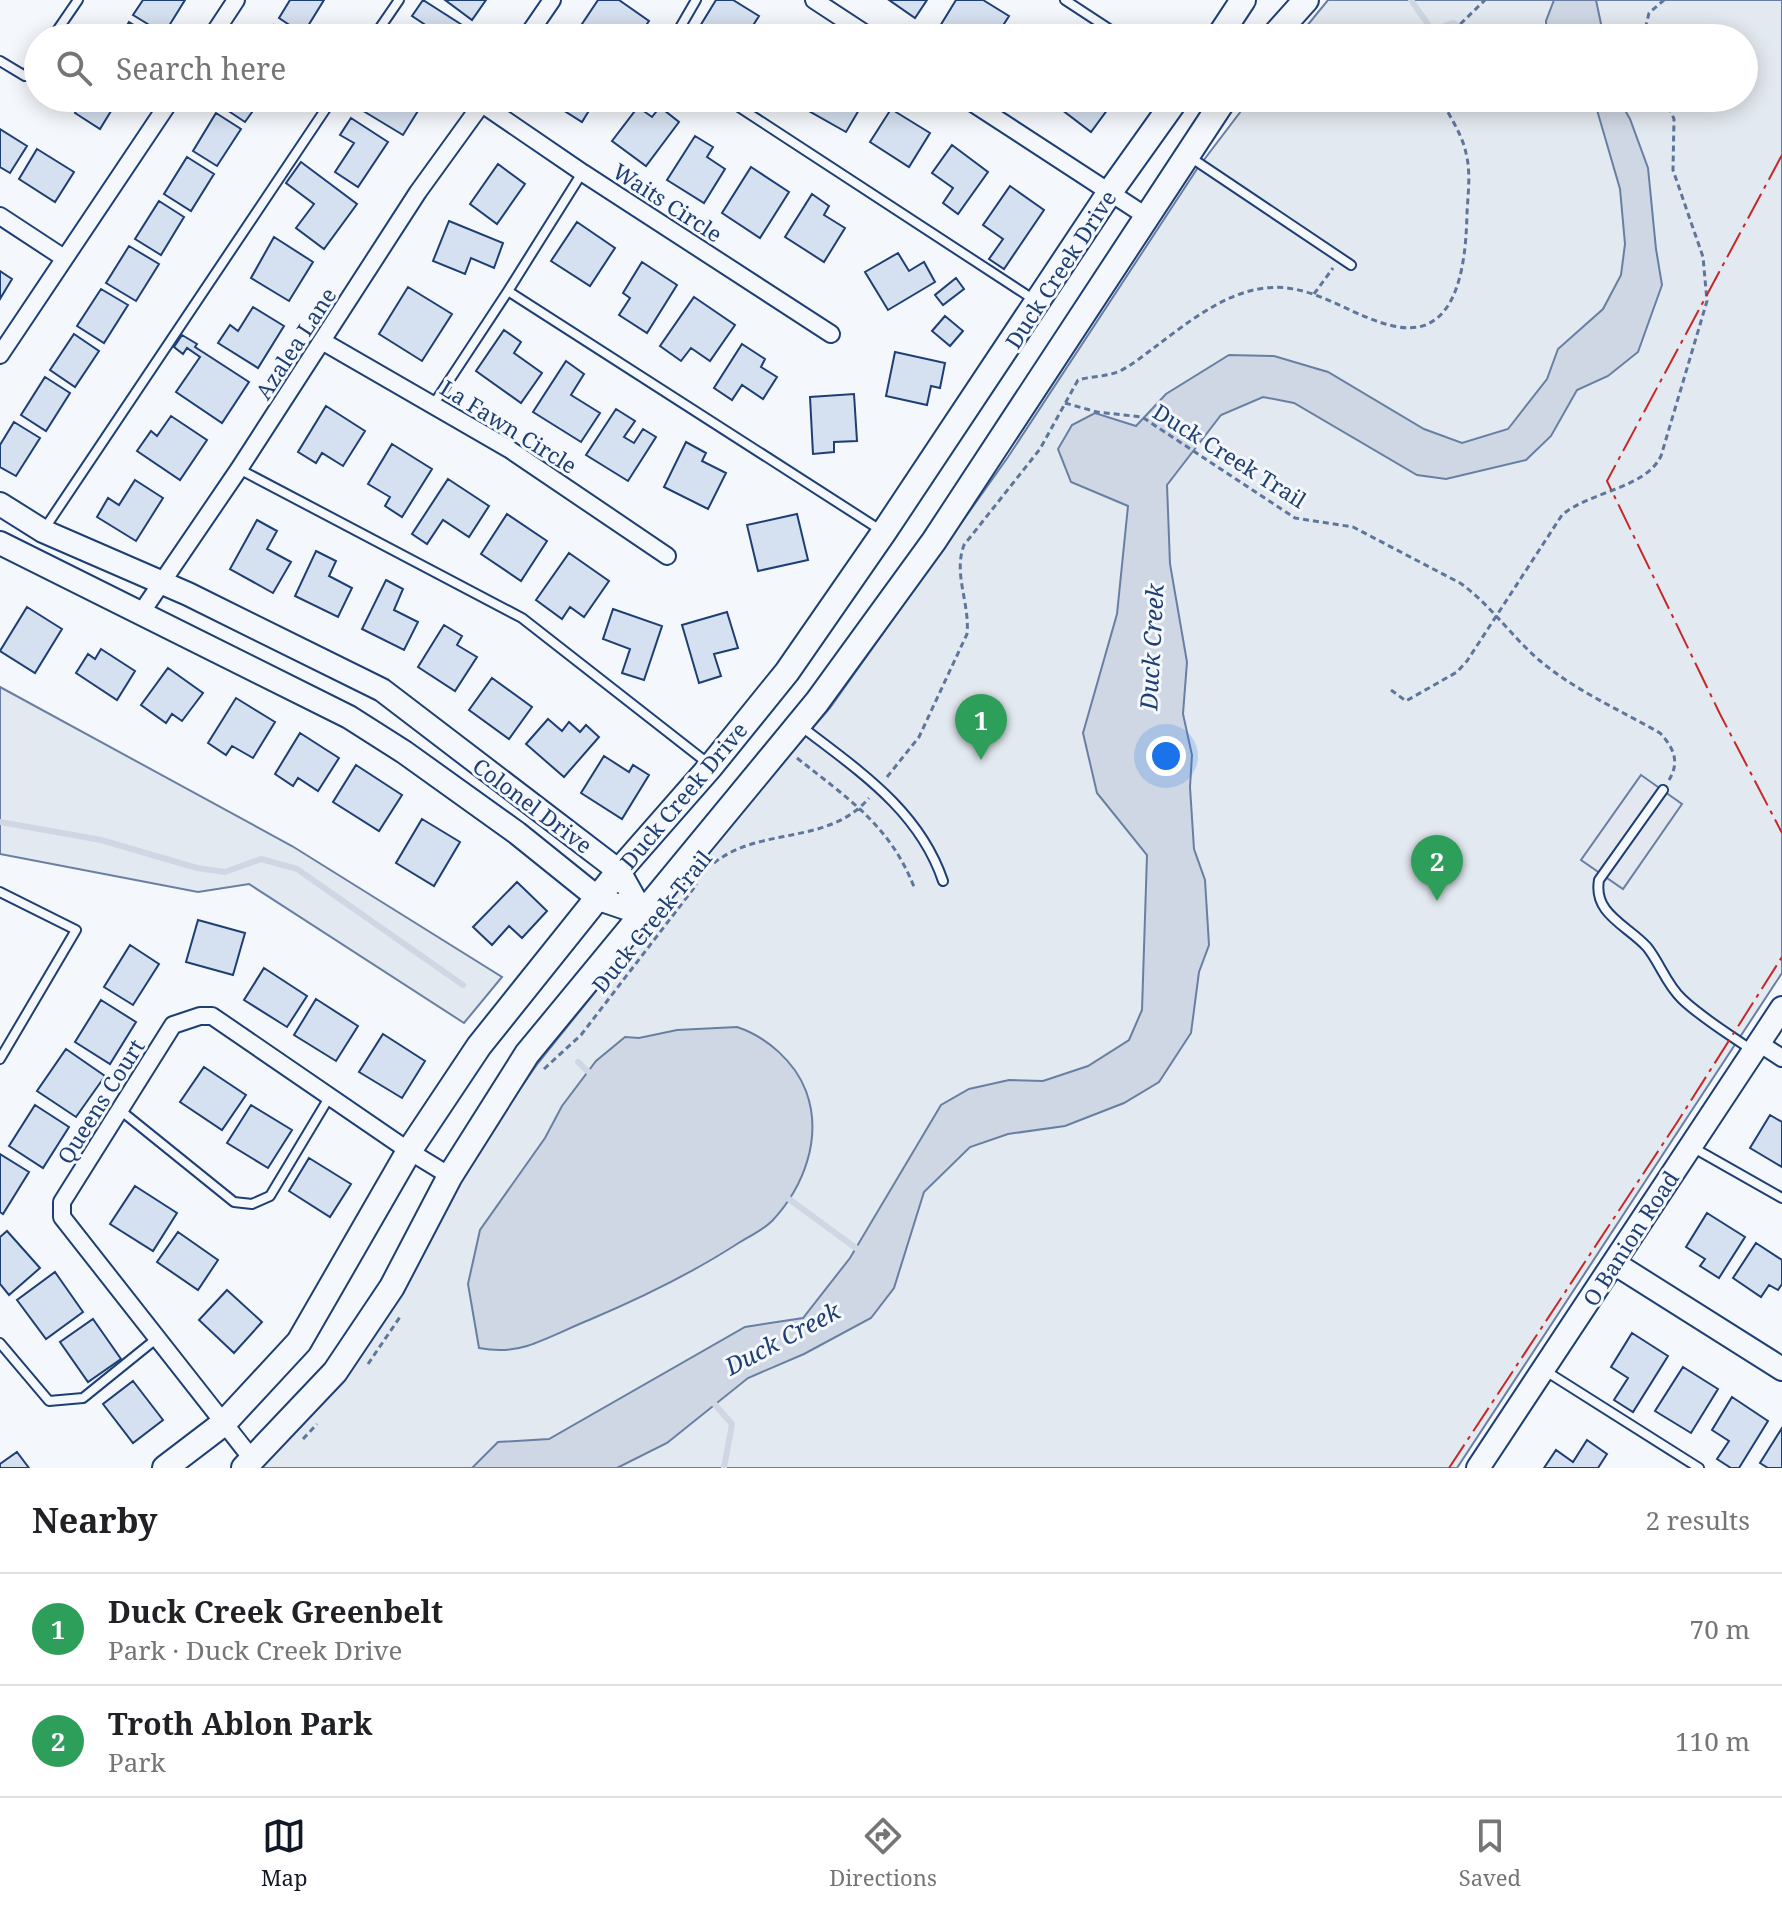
<!DOCTYPE html>
<html lang="en">
<head>
<meta charset="utf-8">
<style>
  :root { --surface:#fff; --page:#f6f6f6; --text:#202124; --muted:#757577; --line:#e0e0e0; --accent:#111827 }
  body { margin:0; font-family:"Noto Serif",serif; background:var(--page); color:var(--text) }
  .you { position:absolute; left:1166px; top:756px; width:28px; height:28px; margin:-20px; border:6px solid #fff; border-radius:50%; background:#1a73e8; box-shadow:0 0 0 12px #1a73e833 }
  .badge { display:grid; place-items:center; width:52px; height:52px; border-radius:50%; background:var(--accent); color:#fff; font-size:26px; font-weight:700 }
  .pin { position:absolute; translate:-50% -66px; filter:drop-shadow(0 2px 4px #0008) }
  .pin::after { content:''; position:absolute; top:42px; width:28px; height:24px; background:inherit; clip-path:polygon(0 0,100% 0,50% 100%) }
  .list { margin:0; padding:0; list-style:none }
  h2 { display:flex; justify-content:space-between; align-items:center; height:104px; margin:0; padding:0 32px; font-size:34px }
  h2 small { font-size:26px; font-weight:400; color:var(--muted) }
  .list li { display:grid; grid-template-columns:52px 1fr auto; gap:24px; align-items:center; box-sizing:border-box; height:112px; padding:0 32px; border-top:2px solid var(--line) }
  .list b { display:block; font-size:30px; white-space:nowrap }
  .list p { margin:0; font-size:26px; white-space:nowrap; color:var(--muted) }
  .list em { font-size:26px; font-style:normal; color:var(--muted) }
  .icon { flex:none; width:44px; height:44px; fill:none; stroke:currentColor; stroke-width:2; stroke-linecap:round; stroke-linejoin:round }
  .map { position:relative; flex:none; width:1782px; height:1468px; overflow:hidden }
  .search { position:absolute; background:var(--surface); box-shadow:0 4px 20px #0003; left:24px; right:24px; top:24px; height:88px; display:flex; align-items:center; gap:20px; box-sizing:border-box; padding:0 28px; border-radius:44px; color:var(--muted); font-size:30px }
  .sheet { height:328px; background:var(--surface) }
  nav { display:flex; justify-content:space-around; align-items:center; box-sizing:border-box; height:112px; border-top:2px solid var(--line); background:var(--surface); font-size:22px; color:var(--muted) }
  nav a { display:grid; justify-items:center; gap:4px }
  nav .on { color:var(--accent) }
  .map>svg:first-child { display:block }
</style>
</head>
<body>
<div class="map">
<svg width="1782" height="1468" viewBox="0 0 1782 1468">
  <rect width="100%" height="100%" fill="#f4f7fb"/>
  <!-- green -->
  <path fill="#e3e9f0" stroke="#687fa3" stroke-width="2" d="M 1328,0 L 1782,0 L 1782,973 L 1457,1468 L 250,1468 L 409,1278 L 479,1147 L 538,1063 L 740,812 L 830,708 L 1008,457 L 1197,169 L 1251,98 L 1744,98 L 1744,38 L 1297,38 Z
    M 0,687 L 292,846 L 502,977 L 464,1023 L 249,884 L 198,892 L 0,854 Z"/>
  <!-- parking -->
  <path fill="#e3e8f0" stroke="#687fa3" stroke-width="2" d="M 1641,775 L 1682,804 L 1623,889 L 1581,860 Z"/>
  <!-- water -->
  <path fill="#cfd7e4" stroke="#687fa3" stroke-width="2" d="M 1554,0 L 1596,0 L 1604,38 L 1547,38 L 1546,21 Z
    M 1585,98 L 1618,98 L 1630,119 L 1648,168 L 1656,249 L 1662,285 L 1638,352 L 1608,376 L 1577,390 L 1551,436 L 1526,460 L 1446,479 L 1417,475 L 1294,403 L 1263,397 L 1221,415 L 1167,485 L 1170,564 L 1187,662 L 1183,714 L 1192,755 L 1190,787 L 1194,849 L 1205,880 L 1209,945 L 1199,972 L 1191,1033 L 1159,1082 L 1124,1103 L 1065,1126 L 1008,1134 L 970,1147 L 924,1192 L 894,1288 L 871,1318 L 804,1354 L 748,1378 L 667,1443 L 617,1468 L 472,1468 L 498,1442 L 549,1439 L 745,1327 L 803,1318 L 850,1258 L 941,1105 L 969,1089 L 1009,1080 L 1043,1081 L 1088,1066 L 1129,1040 L 1142,1010 L 1147,855 L 1097,793 L 1083,733 L 1117,614 L 1128,506 L 1071,482 L 1058,449 L 1072,425 L 1095,413 L 1136,426 L 1166,394 L 1229,355 L 1274,356 L 1328,372 L 1424,429 L 1462,443 L 1508,429 L 1547,379 L 1558,349 L 1603,309 L 1621,275 L 1625,244 L 1620,189 L 1597,110 Z
    M 737,1027 C 767,1037 795,1062 806,1091 C 823,1137 804,1187 772,1221 C 763,1230 748,1237 737,1244 C 689,1275 641,1298 589,1320 C 569,1328 548,1339 527,1346 C 511,1351 495,1351 479,1348 L 468,1284 L 480,1230 L 545,1138 L 562,1106 L 596,1061 L 625,1037 L 639,1038 L 677,1030 Z"/>
  <g fill="none" stroke-linecap="round" stroke-linejoin="round">
    <!-- stream -->
    <path stroke="#cfd7e4" stroke-width="6" d="M 1411,0 L 1432,30 L 1453,23 L 1466,30 L 1466,38
      M 0,822 L 101,840 L 197,868 L 225,872 L 261,859 L 297,869 L 463,985
      M 578,1062 L 593,1076
      M 782,1194 L 860,1251
      M 711,1400 L 732,1424 L 724,1468"/>
  </g>
  <!-- building -->
  <path fill="#d5e0f0" stroke="#1d3f73" stroke-width="2" d="M 143,0 L 185,0 L 164,34 L 133,15 Z
    M 290,0 L 324,0 L 303,34 L 279,18 Z
    M 423,0 L 470,30 L 465,38 L 414,38 L 424,24 L 412,16 Z
    M 445,0 L 486,0 L 472,20 Z
    M 598,0 L 619,0 L 649,21 L 637,38 L 627,33 L 624,38 L 590,38 L 578,30 Z
    M 716,0 L 733,0 L 759,16 L 745,38 L 709,38 L 697,31 Z
    M 889,0 L 927,0 L 915,18 Z
    M 956,0 L 983,0 L 1009,16 L 995,38 L 948,38 L 937,31 Z
    M 129,22 L 155,38 L 120,38 Z
    M 274,25 L 295,38 L 266,38 Z
    M 84,98 L 119,98 L 100,129 L 75,113 Z
    M 227,98 L 262,98 L 245,122 L 221,106 Z
    M 360,98 L 426,98 L 403,135 L 355,106 Z
    M 544,98 L 590,98 L 589,101 L 593,104 L 582,122 Z
    M 816,98 L 866,98 L 846,132 L 809,111 Z
    M 1057,98 L 1116,98 L 1091,132 L 1053,103 Z
    M 638,107 L 652,117 L 660,107 L 679,122 L 646,166 L 612,141 Z
    M 891,109 L 930,133 L 909,167 L 870,142 Z
    M 216,113 L 241,129 L 217,166 L 193,151 Z
    M 351,118 L 388,142 L 358,187 L 335,172 L 354,143 L 340,135 Z
    M 0,129 L 27,146 L 10,173 L 0,167 Z
    M 695,136 L 713,147 L 707,157 L 725,169 L 704,203 L 667,180 Z
    M 952,145 L 988,172 L 958,214 L 943,203 L 953,188 L 932,173 Z
    M 37,149 L 74,172 L 55,202 L 19,179 Z
    M 187,157 L 214,174 L 191,211 L 164,194 Z
    M 301,162 L 357,204 L 324,249 L 296,228 L 314,204 L 286,183 Z
    M 498,164 L 525,184 L 497,224 L 470,204 Z
    M 751,167 L 789,192 L 760,238 L 722,213 Z
    M 1010,186 L 1044,210 L 1004,269 L 989,259 L 1003,239 L 983,225 Z
    M 812,194 L 829,206 L 824,215 L 845,228 L 824,262 L 785,237 Z
    M 159,201 L 184,217 L 161,255 L 135,239 Z
    M 449,221 L 503,243 L 494,268 L 471,258 L 465,274 L 433,261 Z
    M 577,222 L 615,248 L 590,286 L 551,261 Z
    M 274,237 L 313,262 L 289,301 L 251,278 Z
    M 129,246 L 159,264 L 136,301 L 106,283 Z
    M 898,253 L 909,271 L 924,262 L 935,282 L 888,310 L 865,272 Z
    M 642,262 L 677,285 L 647,333 L 619,315 L 630,298 L 623,293 Z
    M 0,271 L 12,279 L 0,299 Z
    M 956,278 L 964,289 L 943,305 L 935,295 Z
    M 408,287 L 452,314 L 422,361 L 379,334 Z
    M 101,289 L 128,305 L 104,343 L 77,326 Z
    M 694,297 L 735,325 L 710,361 L 691,348 L 681,361 L 660,346 Z
    M 253,307 L 284,326 L 258,368 L 218,343 L 230,325 L 238,331 Z
    M 945,316 L 963,331 L 950,346 L 932,331 Z
    M 504,330 L 521,342 L 514,353 L 542,373 L 521,403 L 476,371 Z
    M 74,334 L 99,351 L 75,387 L 50,370 Z
    M 182,335 L 197,344 L 195,347 L 249,382 L 222,423 L 176,392 L 200,357 L 187,348 L 183,354 L 174,347 Z
    M 742,344 L 765,359 L 761,367 L 777,377 L 763,399 L 742,385 L 732,400 L 714,388 Z
    M 895,352 L 945,363 L 940,388 L 931,386 L 927,405 L 886,396 Z
    M 566,361 L 584,374 L 571,395 L 600,413 L 581,442 L 533,412 Z
    M 45,377 L 70,393 L 46,431 L 21,415 Z
    M 854,394 L 857,441 L 834,442 L 834,452 L 813,454 L 810,397 Z
    M 326,406 L 365,431 L 343,466 L 322,453 L 316,463 L 298,452 Z
    M 616,409 L 635,421 L 624,437 L 634,443 L 643,429 L 656,437 L 628,481 L 586,455 Z
    M 171,416 L 207,440 L 180,480 L 137,451 L 151,431 L 157,436 Z
    M 14,422 L 40,438 L 16,476 L 0,467 L 0,445 Z
    M 686,442 L 706,453 L 702,461 L 726,473 L 708,509 L 664,487 Z
    M 392,444 L 432,469 L 402,517 L 385,506 L 390,497 L 368,484 Z
    M 448,479 L 489,506 L 469,537 L 443,520 L 427,544 L 412,534 Z
    M 135,480 L 163,498 L 136,541 L 97,517 L 108,498 L 119,505 Z
    M 507,514 L 547,541 L 521,581 L 481,554 Z
    M 797,514 L 808,560 L 758,571 L 747,525 Z
    M 257,520 L 277,531 L 267,549 L 291,562 L 273,593 L 230,569 Z
    M 316,551 L 336,561 L 329,576 L 352,588 L 338,617 L 295,596 Z
    M 569,553 L 609,581 L 584,617 L 570,607 L 562,619 L 536,600 Z
    M 386,580 L 403,589 L 394,610 L 418,622 L 404,650 L 362,629 Z
    M 27,607 L 62,629 L 35,673 L 0,651 Z
    M 613,609 L 662,626 L 644,680 L 622,673 L 630,649 L 603,639 Z
    M 727,612 L 738,648 L 714,654 L 721,676 L 699,683 L 682,625 Z
    M 444,625 L 462,636 L 457,645 L 477,657 L 455,691 L 418,667 Z
    M 101,649 L 135,671 L 117,700 L 76,673 L 88,654 L 95,659 Z
    M 168,668 L 203,693 L 182,721 L 172,714 L 166,723 L 141,705 Z
    M 492,678 L 532,707 L 509,739 L 469,710 Z
    M 236,698 L 275,722 L 253,758 L 232,746 L 226,755 L 208,743 Z
    M 548,719 L 562,731 L 569,722 L 580,732 L 586,725 L 599,737 L 564,777 L 526,744 Z
    M 300,733 L 339,758 L 318,791 L 298,778 L 293,786 L 275,774 Z
    M 604,756 L 629,772 L 633,765 L 649,775 L 622,819 L 581,793 Z
    M 356,765 L 402,795 L 379,831 L 333,802 Z
    M 422,819 L 460,842 L 434,886 L 396,863 Z
    M 517,882 L 547,911 L 522,938 L 509,926 L 492,945 L 473,927 Z
    M 198,920 L 245,933 L 233,975 L 186,962 Z
    M 130,945 L 159,964 L 133,1005 L 104,987 Z
    M 264,968 L 307,996 L 287,1027 L 244,1000 Z
    M 316,999 L 358,1026 L 336,1061 L 294,1035 Z
    M 101,1000 L 136,1022 L 110,1064 L 75,1042 Z
    M 383,1034 L 425,1061 L 402,1098 L 359,1072 Z
    M 66,1049 L 105,1076 L 76,1117 L 37,1091 Z
    M 204,1067 L 246,1095 L 222,1130 L 180,1102 Z
    M 35,1105 L 69,1127 L 43,1168 L 9,1146 Z
    M 251,1105 L 292,1130 L 268,1168 L 227,1143 Z
    M 1770,1115 L 1782,1122 L 1782,1167 L 1750,1148 Z
    M 0,1154 L 29,1172 L 3,1214 L 0,1212 Z
    M 309,1158 L 351,1184 L 330,1217 L 289,1191 Z
    M 135,1186 L 177,1213 L 153,1251 L 110,1224 Z
    M 1707,1213 L 1745,1237 L 1719,1278 L 1700,1266 L 1705,1259 L 1686,1247 Z
    M 7,1231 L 40,1268 L 9,1295 L 0,1284 L 0,1237 Z
    M 178,1232 L 218,1260 L 198,1290 L 157,1262 Z
    M 1756,1243 L 1782,1260 L 1782,1284 L 1778,1290 L 1769,1285 L 1761,1297 L 1733,1278 Z
    M 55,1272 L 83,1312 L 46,1339 L 17,1300 Z
    M 227,1290 L 262,1322 L 234,1353 L 199,1320 Z
    M 93,1319 L 121,1359 L 88,1382 L 60,1342 Z
    M 1632,1333 L 1668,1356 L 1633,1412 L 1614,1400 L 1628,1378 L 1611,1367 Z
    M 1683,1367 L 1718,1389 L 1691,1433 L 1655,1411 Z
    M 133,1381 L 163,1420 L 133,1443 L 103,1404 Z
    M 1732,1397 L 1768,1421 L 1739,1468 L 1731,1468 L 1717,1459 L 1729,1441 L 1712,1430 Z
    M 1782,1428 L 1782,1468 L 1768,1468 L 1760,1463 Z
    M 1587,1440 L 1607,1454 L 1598,1468 L 1544,1468 L 1556,1450 L 1573,1462 Z
    M 17,1452 L 29,1468 L 0,1468 L 0,1464 Z"/>
  <g fill="none" stroke-linecap="round" stroke-linejoin="round">
    <defs>
      <path id="service" d="M 1065,0 L 1123,38
        M 52,38 L 78,0
        M 373,38 L 399,0
        M 674,38 L 696,0
        M 0,61 L 25,76 L 38,58
        M 725,98 L 1036,301
        M 1190,157 L 1351,265
        M 582,173 L 508,291 L 882,531
        M 433,405 L 508,291
        M 239,469 L 522,618 L 710,765
        M 43,531 L 333,98
        M 802,727 C 859,771 919,810 943,881
        M 1663,790 L 1599,880 C 1593,914 1627,925 1647,947 C 1660,963 1666,984 1682,999 C 1703,1019 1729,1034 1753,1051
        M 0,892 L 76,930 L 0,1059
        M 120,1110 L 234,1202 L 252,1204 L 270,1196 L 330,1096
        M 1692,1147 L 1782,1198
        M 0,1343 L 49,1401 L 83,1398 L 156,1339
        M 1544,1370 L 1699,1468"/>
      <path id="minor" d="M 814,0 L 872,38
        M 211,38 L 236,0
        M 526,38 L 552,0
        M 965,98 L 1146,216
        M 482,104 L 583,173 L 831,334
        M 0,216 L 64,258
        M 322,341 L 509,449 L 667,556
        M 0,355 L 172,98
        M 141,613 L 239,469 L 418,192 L 486,98
        M 1759,1043 L 1782,1058
        M 253,1460 L 62,1217 L 62,1202 L 173,1025 L 200,1016 L 212,1016 L 409,1151 L 450,1176"/>
      <path id="tertiary" d="M 0,504 L 43,531 L 188,594 L 382,690 L 619,871 L 643,914
        M 0,543 L 349,717 L 404,752 L 517,833 L 599,899 L 643,914
        M 1614,1263 L 1782,1369
        M 1478,1468 L 1782,1008"/>
      <path id="secondary" d="M 1218,38 L 1243,0
        M 1272,38 L 1306,0
        M 165,1468 L 224,1423 L 299,1342 L 409,1151 L 479,1046 L 619,871 L 711,766 L 787,672 L 884,532 L 1110,192 L 1177,98
        M 244,1468 L 335,1372 L 392,1287 L 450,1176 L 527,1054 L 817,702 L 934,541 L 1225,98"/>
    </defs>
    <!-- service casing -->
    <use href="#service" stroke="#1d3f73" stroke-width="12"/>
    <!-- minor casing -->
    <use href="#minor" stroke="#1d3f73" stroke-width="20"/>
    <!-- tertiary casing -->
    <use href="#tertiary" stroke="#1d3f73" stroke-width="26"/>
    <!-- secondary casing -->
    <use href="#secondary" stroke="#1d3f73" stroke-width="28"/>
    <!-- path -->
    <path stroke="#5e769c" stroke-width="3" stroke-dasharray="6 4" stroke-linecap="butt" d="M 1446,38 L 1485,0
      M 1643,38 L 1649,13 L 1664,0
      M 1314,294 L 1333,268
      M 1065,403 L 1097,412 L 1142,417 L 1295,518 L 1353,527 L 1460,583 C 1490,604 1511,636 1539,660 C 1574,690 1620,710 1660,733 C 1674,748 1680,762 1669,780
      M 1391,690 L 1406,701 L 1457,672 L 1467,661 L 1562,515 C 1590,491 1645,489 1661,456 L 1707,301 L 1703,257 L 1673,170 L 1674,119 L 1665,98
      M 797,758 C 847,798 890,825 914,887
      M 887,777 L 919,737 L 967,634 C 970,603 953,574 964,545 L 1040,449 L 1078,380 C 1092,376 1106,377 1120,371 C 1132,365 1144,355 1155,347 C 1187,323 1225,292 1266,288 C 1315,282 1354,320 1399,327 C 1461,337 1466,255 1467,213 C 1468,193 1471,173 1466,153 C 1462,134 1449,115 1440,98
      M 714,863 C 760,826 828,846 869,798
      M 544,1069 L 581,1035 L 697,884
      M 368,1364 L 400,1317
      M 303,1439 L 317,1424"/>
    <!-- service -->
    <use href="#service" stroke="#f4f7fb" stroke-width="8"/>
    <!-- minor -->
    <use href="#minor" stroke="#f4f7fb" stroke-width="16"/>
    <!-- tertiary -->
    <use href="#tertiary" stroke="#f4f7fb" stroke-width="22"/>
    <!-- secondary -->
    <use href="#secondary" stroke="#f4f7fb" stroke-width="24"/>
    <!-- power -->
    <path stroke="#c62828" stroke-width="2" stroke-dasharray="28 6 4 6" stroke-linecap="butt" d="M 1782,155 L 1607,481 L 1720,714 L 1782,833
      M 1449,1468 L 1678,1121 L 1782,957"/>
  </g>
  <g text-anchor="middle" dominant-baseline="central" stroke-width="6" stroke-linejoin="round" paint-order="stroke">
    <!-- street labels -->
    <g font-size="22" fill="#1d3f73" stroke="#f4f7fb">
      <text transform="translate(668 202) rotate(33)">Waits Circle</text>
      <text transform="translate(1060 269) rotate(-57)">Duck Creek Drive</text>
      <text transform="translate(295 343) rotate(-57)">Azalea Lane</text>
      <text transform="translate(509 426) rotate(32)">La Fawn Circle</text>
      <text transform="translate(1230 455) rotate(32)">Duck Creek Trail</text>
      <text transform="translate(683 795) rotate(-50)">Duck Creek Drive</text>
      <text transform="translate(533 805) rotate(37)">Colonel Drive</text>
      <text transform="translate(651 921) rotate(-51)">Duck Creek Trail</text>
      <text transform="translate(100 1101) rotate(-58)">Queens Court</text>
      <text transform="translate(1630 1238) rotate(-57)">O Banion Road</text>
    </g>
    <!-- water labels -->
    <g font-size="24" font-style="italic" fill="#1d3f73" stroke="#f4f7fb">
      <text transform="translate(1151 647) rotate(-87)">Duck Creek</text>
      <text transform="translate(782 1338) rotate(-28)">Duck Creek</text>
    </g>
  </g>
</svg>
<div class="you"></div>
<div class="pin badge" style="left:981px;top:760px;background:#2e9e5b">1</div>
<div class="pin badge" style="left:1437px;top:901px;background:#2e9e5b">2</div>
<div class="search"><svg class="icon" aria-label="search" viewBox="0 0 24 24"><circle cx="10" cy="10" r="6"/><path d="M15 15l6 6"/></svg>Search here</div>
</div>
<section class="sheet">
<h2>Nearby<small>2 results</small></h2>
<ul class="list">
<li><span class="badge" style="background:#2e9e5b">1</span><div><b>Duck Creek Greenbelt</b><p>Park · Duck Creek Drive</p></div><em>70 m</em></li>
<li><span class="badge" style="background:#2e9e5b">2</span><div><b>Troth Ablon Park</b><p>Park</p></div><em>110 m</em></li>
</ul>
</section>
<nav>
<a class="on"><svg class="icon" aria-label="map" viewBox="0 0 24 24"><path d="M3 6l6-2 6 2 6-2v14l-6 2-6-2-6 2zM9 4v14M15 6v14"/></svg>Map</a>
<a><svg class="icon" aria-label="directions" viewBox="0 0 24 24"><path d="M12 3l9 9-9 9-9-9zM9 14v-3h6M13 9l2 2-2 2"/></svg>Directions</a>
<a><svg class="icon" aria-label="saved" viewBox="0 0 24 24"><path d="M7 4h10v16l-5-4-5 4z"/></svg>Saved</a>
</nav>
</body>
</html>
